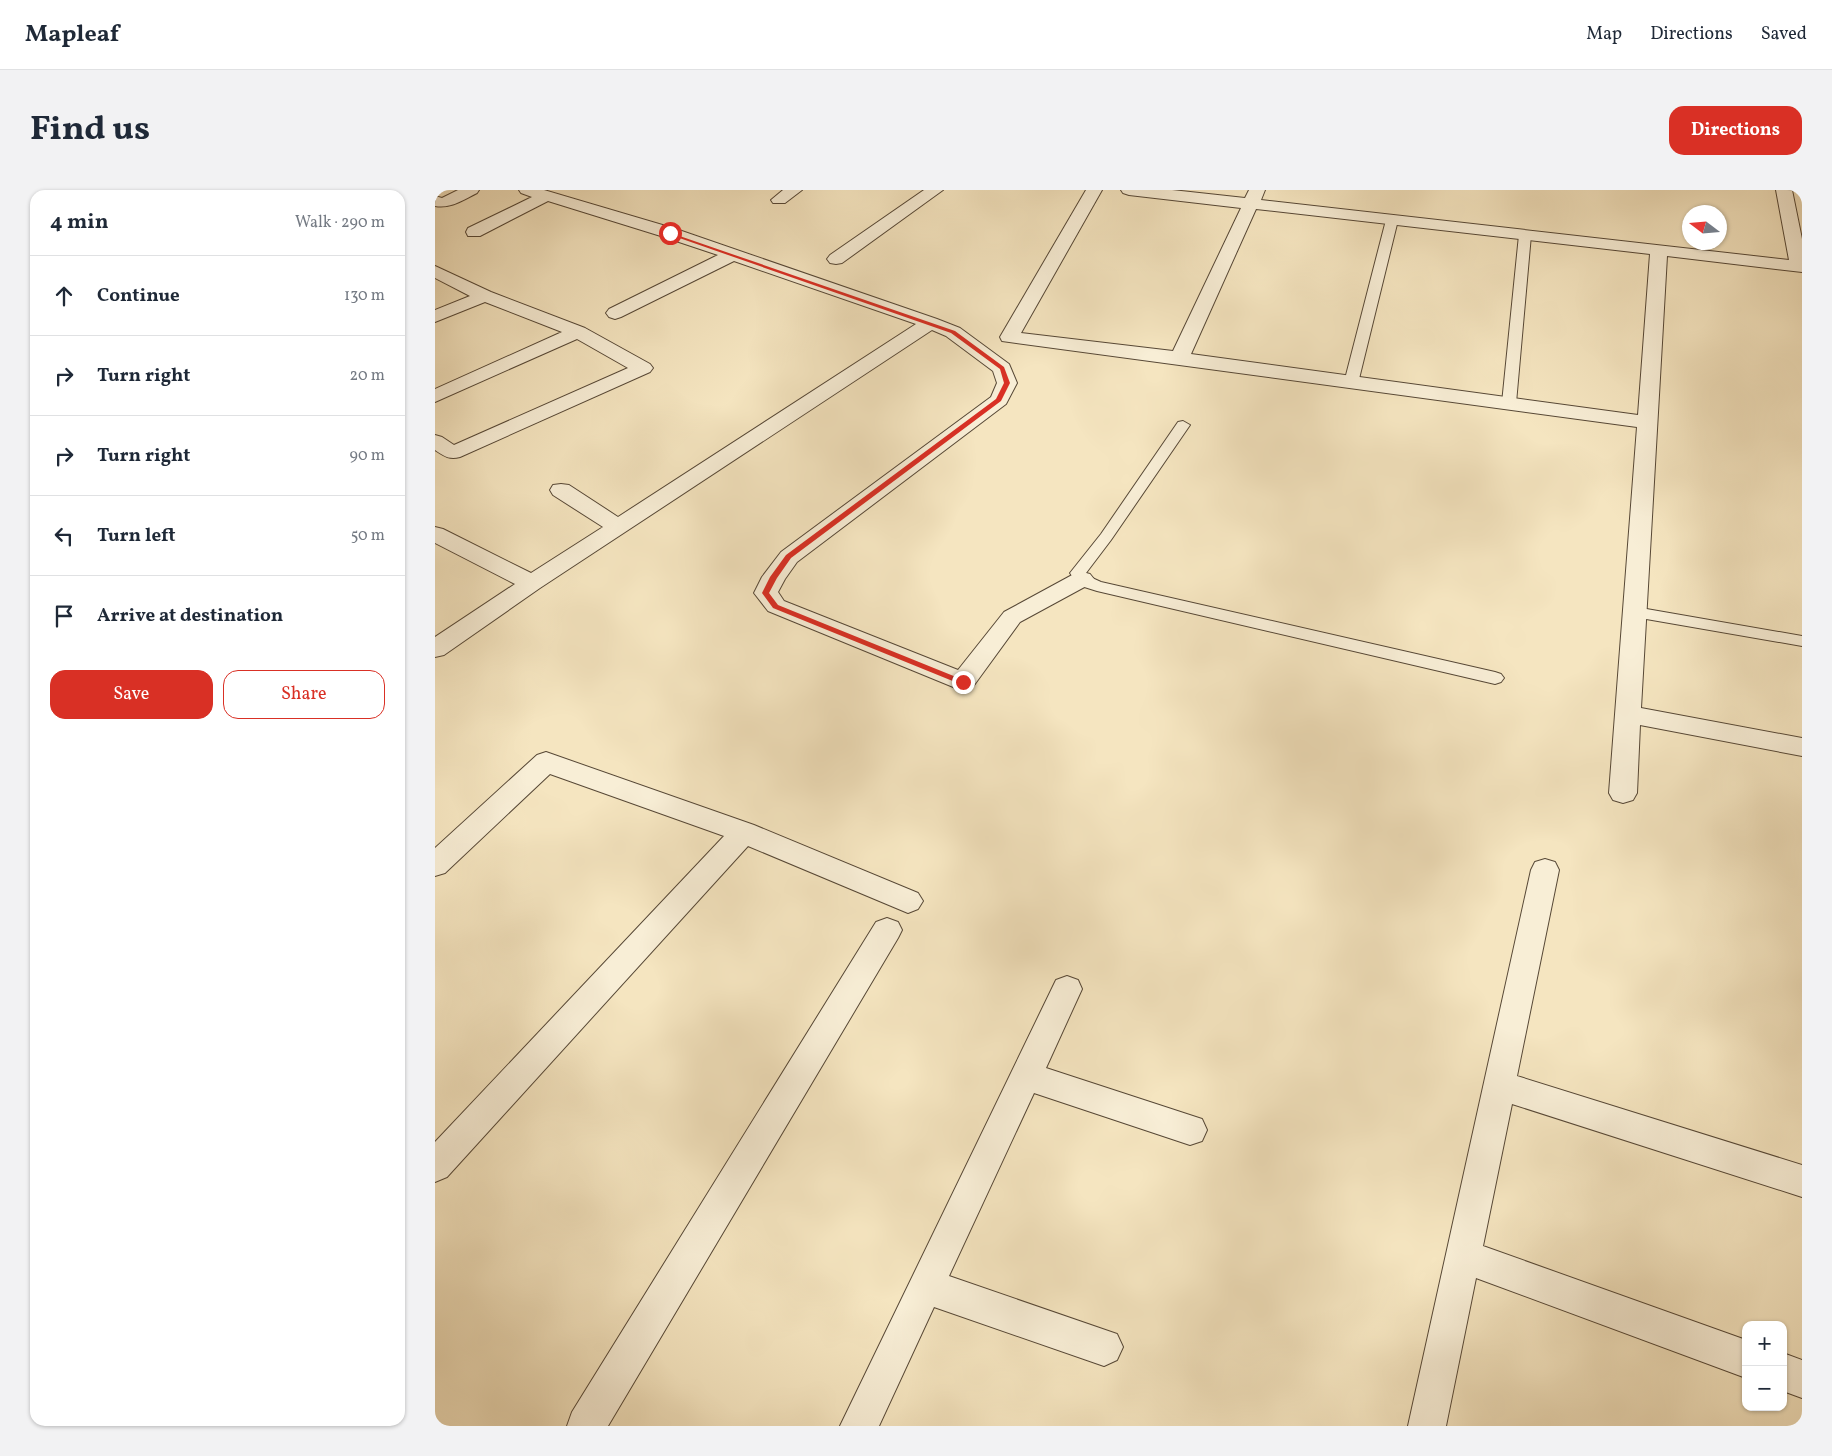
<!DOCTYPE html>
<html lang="en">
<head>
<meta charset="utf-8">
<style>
  :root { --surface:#fff; --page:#f2f2f3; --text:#1f2937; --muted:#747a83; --line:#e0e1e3; --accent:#d93025 }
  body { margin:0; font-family:Vollkorn,serif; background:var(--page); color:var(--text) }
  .controls { position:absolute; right:15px; bottom:15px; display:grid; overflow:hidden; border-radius:10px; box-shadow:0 1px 4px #0004 }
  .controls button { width:45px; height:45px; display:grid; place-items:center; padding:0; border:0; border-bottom:1px solid var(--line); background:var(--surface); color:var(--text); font:25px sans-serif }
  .compass { position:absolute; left:1247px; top:15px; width:45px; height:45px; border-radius:50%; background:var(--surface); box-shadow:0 1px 4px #0004; rotate:286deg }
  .stop { position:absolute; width:15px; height:15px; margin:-11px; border:4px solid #d93025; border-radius:50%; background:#fff }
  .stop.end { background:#d93025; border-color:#fff; box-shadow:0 1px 5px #0008 }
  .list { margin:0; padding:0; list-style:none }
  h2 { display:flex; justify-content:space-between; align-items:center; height:65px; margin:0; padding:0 20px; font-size:21px }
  h2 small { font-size:16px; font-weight:400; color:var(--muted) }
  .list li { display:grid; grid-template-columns:32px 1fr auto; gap:15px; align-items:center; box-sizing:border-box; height:80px; padding:0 20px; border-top:1px solid var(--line) }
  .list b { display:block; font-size:19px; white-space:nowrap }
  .list em { font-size:16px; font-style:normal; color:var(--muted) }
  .actions { display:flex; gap:10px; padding:15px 20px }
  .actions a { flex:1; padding:11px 0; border:1px solid var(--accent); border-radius:15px; text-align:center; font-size:18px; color:var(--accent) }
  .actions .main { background:var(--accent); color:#fff }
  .icon { flex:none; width:28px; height:28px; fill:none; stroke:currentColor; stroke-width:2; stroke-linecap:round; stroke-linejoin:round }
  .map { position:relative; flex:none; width:1367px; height:1236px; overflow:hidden; border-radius:15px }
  header { display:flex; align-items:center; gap:30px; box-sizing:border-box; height:70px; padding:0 25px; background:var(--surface); border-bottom:1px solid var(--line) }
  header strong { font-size:24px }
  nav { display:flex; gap:28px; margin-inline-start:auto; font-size:18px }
  .intro { display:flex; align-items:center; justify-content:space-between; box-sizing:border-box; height:120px; padding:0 30px }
  h1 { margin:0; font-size:35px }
  .button { padding:12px 22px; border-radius:15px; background:var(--accent); color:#fff; font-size:18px; font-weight:700 }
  main { display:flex; gap:30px; padding:0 30px }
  aside { flex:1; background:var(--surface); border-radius:15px; box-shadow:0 1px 4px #0004 }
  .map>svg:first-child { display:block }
</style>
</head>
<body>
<header>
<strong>Mapleaf</strong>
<nav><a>Map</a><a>Directions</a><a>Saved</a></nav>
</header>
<div class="intro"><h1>Find us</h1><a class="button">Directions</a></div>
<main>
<aside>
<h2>4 min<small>Walk · 290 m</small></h2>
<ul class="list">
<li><svg class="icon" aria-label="ahead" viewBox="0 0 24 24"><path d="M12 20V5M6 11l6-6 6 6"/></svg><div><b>Continue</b></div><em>130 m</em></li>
<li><svg class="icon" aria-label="right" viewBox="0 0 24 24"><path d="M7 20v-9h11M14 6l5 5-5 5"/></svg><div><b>Turn right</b></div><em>20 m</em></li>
<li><svg class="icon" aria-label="right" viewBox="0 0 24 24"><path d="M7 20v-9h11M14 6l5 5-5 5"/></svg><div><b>Turn right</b></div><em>90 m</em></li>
<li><svg class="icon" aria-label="left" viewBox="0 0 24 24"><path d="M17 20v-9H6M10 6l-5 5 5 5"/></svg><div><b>Turn left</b></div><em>50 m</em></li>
<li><svg class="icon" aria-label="arrive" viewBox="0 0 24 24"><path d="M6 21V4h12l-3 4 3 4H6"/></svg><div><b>Arrive at destination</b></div></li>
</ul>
<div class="actions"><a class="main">Save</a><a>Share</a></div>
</aside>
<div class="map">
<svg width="1367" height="1236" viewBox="0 0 1367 1236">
  <rect width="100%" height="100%" fill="#f5e5c0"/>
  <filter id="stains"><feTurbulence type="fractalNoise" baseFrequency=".004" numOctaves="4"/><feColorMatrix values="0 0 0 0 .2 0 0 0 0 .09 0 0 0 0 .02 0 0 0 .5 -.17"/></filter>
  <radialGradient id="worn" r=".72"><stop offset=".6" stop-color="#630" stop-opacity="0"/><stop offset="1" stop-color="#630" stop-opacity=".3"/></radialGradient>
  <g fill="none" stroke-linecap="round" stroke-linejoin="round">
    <defs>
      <path id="lane" d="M 957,27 L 963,30 L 923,193 L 916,197 L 911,196 L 909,193 L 951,30 Z
        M 1090,42 L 1096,45 L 1081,213 L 1074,217 L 1067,213 L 1084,45 Z
        M 748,231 L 755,235 L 676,350 L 651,383 L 655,387 L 666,392 L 1060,482 L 1066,484 L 1069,488 L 1066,492 L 1060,494 L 662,401 L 643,395 L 635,383 L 666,344 L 743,232 Z
        M 1200,417 L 1367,446 L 1367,456 L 1194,426 L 1192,422 L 1194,418 Z"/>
      <path id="street" d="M 23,0 L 44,0 L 42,3 C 28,10 15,19 0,16 L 0,6 L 7,8 Z
        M 84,0 L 109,0 L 241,39 L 502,129 L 525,138 L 574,174 L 582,193 L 571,214 L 362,372 L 350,389 L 343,402 L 349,411 L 523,480 L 569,422 L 639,384 L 647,382 L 655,384 L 659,389 L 655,394 L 585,432 L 537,498 L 528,501 L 333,421 L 319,403 L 327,387 L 346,362 L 556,207 L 562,193 L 558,181 L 511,146 L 497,140 L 105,398 L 9,465 L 0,467 L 0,447 L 80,394 L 0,353 L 0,337 L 8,339 L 96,383 L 168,337 L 118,305 L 115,300 L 118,295 L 126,294 L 134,295 L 183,327 L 481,134 L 299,71 L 186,127 L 180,129 L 174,127 L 171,123 L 174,119 L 283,65 L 229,47 L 113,11 L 45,46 L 33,46 L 31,42 L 33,38 L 97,7 L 86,3 Z
        M 348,0 L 367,0 L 350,13 L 338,13 L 336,10 Z
        M 489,0 L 508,0 L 407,73 L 401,74 L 395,73 L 392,69 L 395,65 Z
        M 651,0 L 667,0 L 586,143 L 738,161 L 806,18 L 694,5 L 688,3 L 686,0 L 737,0 L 810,8 L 814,0 L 830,0 L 826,10 L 1354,70 L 1341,0 L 1357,0 L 1367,49 L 1367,82 L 1232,66 L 1206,518 L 1367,548 L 1367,566 L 1205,535 L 1202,603 L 1198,610 L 1188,613 L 1178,610 L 1174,603 L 1202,237 L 567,151 L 565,147 ZM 821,19 L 1215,64 L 1203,225 L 756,164 Z
        M 0,76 L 56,102 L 150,138 L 215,174 L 218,178 L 215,182 L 25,267 C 14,270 9,266 0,260 L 0,245 L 7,247 L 19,255 L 193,178 L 142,149 L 0,212 L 0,199 L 127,142 L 50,112 L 0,132 L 0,120 L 35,106 L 0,88 Z
        M 111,562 L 319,635 L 483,703 L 488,711 L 483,719 L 473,723 L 313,656 L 12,987 L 0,992 L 0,952 L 289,646 L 115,584 L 10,683 L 0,686 L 0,658 L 102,565 Z
        M 1110,669 L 1120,672 L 1124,680 L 1082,886 L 1367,975 L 1367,1007 L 1077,914 L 1048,1056 L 1311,1150 L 1311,1188 L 1041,1088 L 1011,1236 L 973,1236 L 1096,680 L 1100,672 Z
        M 452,728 L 463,732 L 467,740 L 463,748 L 173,1236 L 132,1236 L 137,1222 L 441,732 Z
        M 632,786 L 643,790 L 647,799 L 611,878 L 767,929 L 772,940 L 767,951 L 755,955 L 599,903 L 514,1086 L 682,1144 L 688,1157 L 682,1170 L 669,1176 L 499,1117 L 444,1236 L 405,1236 L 621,790 Z
        M 1348,1163 L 1367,1170 L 1367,1208 L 1348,1201 Z"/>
    </defs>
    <!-- lane casing -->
    <use href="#lane" stroke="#574836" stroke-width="2"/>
    <!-- street casing -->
    <use href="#street" stroke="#574836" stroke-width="2"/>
    <!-- lane -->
    <use href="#lane" fill="#f8eed6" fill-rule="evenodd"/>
    <!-- street -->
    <use href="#street" fill="#f8eed6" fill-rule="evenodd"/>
  </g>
  <!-- route -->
  <path fill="#d93025" d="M 233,42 L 520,141 L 569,177 L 575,193 L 566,211 L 356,368 L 342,388 L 334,403 L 343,415 L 531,491 L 531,494 L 525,494 L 338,418 L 327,403 L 335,387 L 351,365 L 561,209 L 569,193 L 565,179 L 516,143 L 233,44 Z"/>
  <rect width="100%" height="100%" filter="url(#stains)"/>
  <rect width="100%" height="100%" fill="url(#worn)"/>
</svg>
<div class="controls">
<button>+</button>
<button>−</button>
</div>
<svg class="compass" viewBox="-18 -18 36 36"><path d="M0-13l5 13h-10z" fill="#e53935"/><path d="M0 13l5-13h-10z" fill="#747a83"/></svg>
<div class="stop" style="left:235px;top:43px"></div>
<div class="stop end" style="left:528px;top:492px"></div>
</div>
</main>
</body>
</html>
